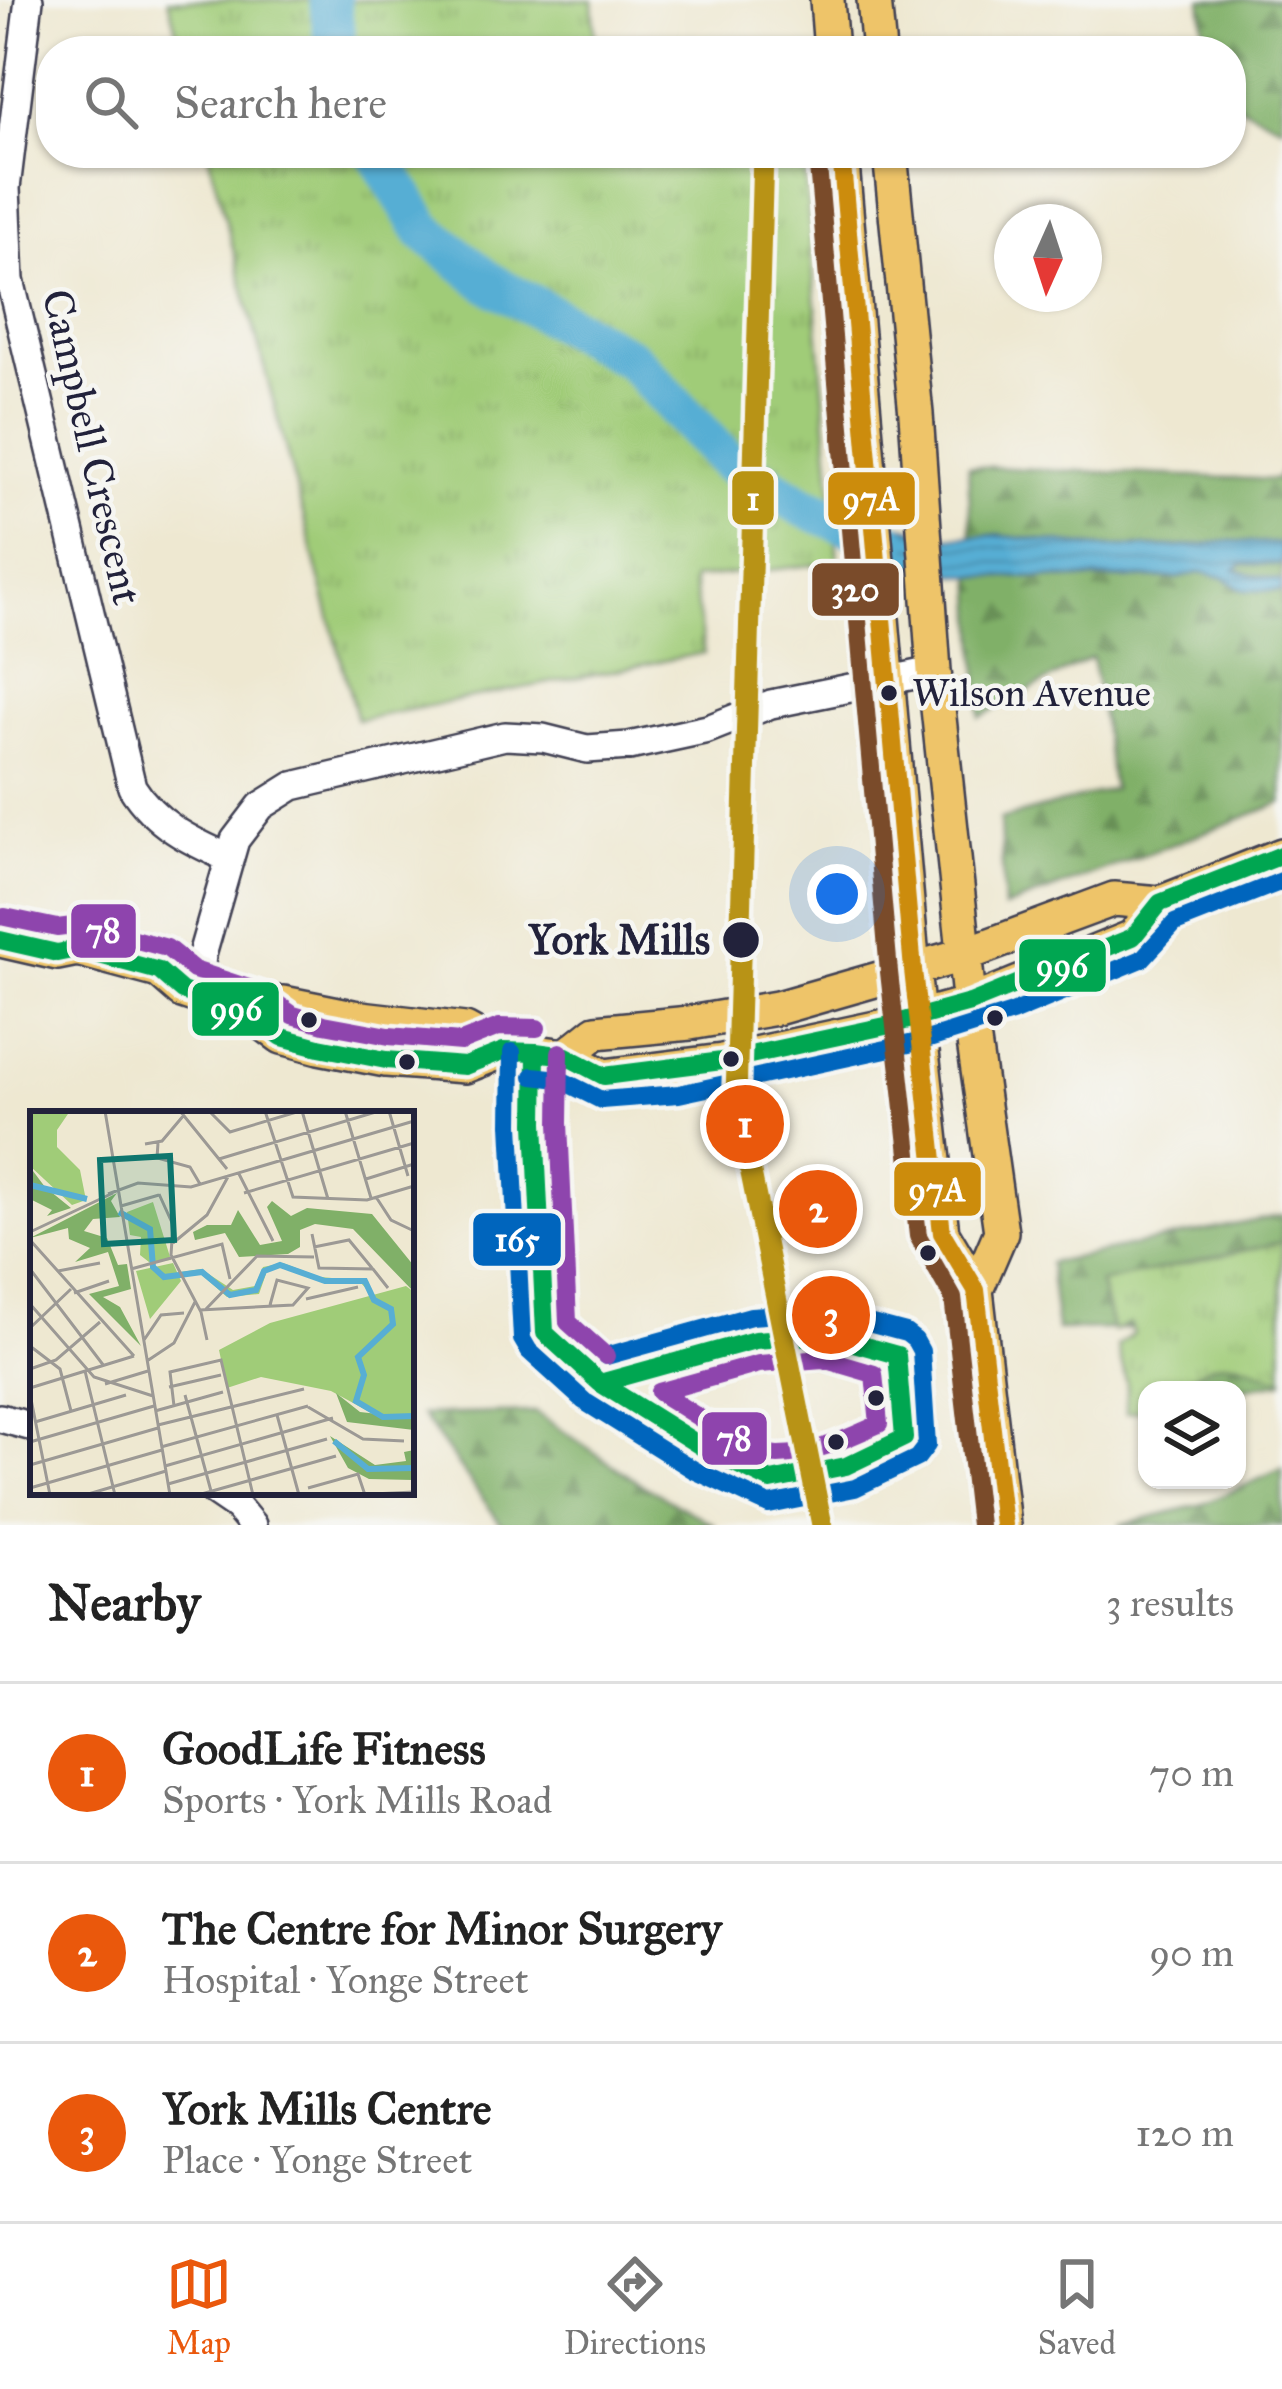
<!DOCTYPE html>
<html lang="en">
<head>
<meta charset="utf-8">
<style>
  :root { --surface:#fff; --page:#f6f6f6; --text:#222; --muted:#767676; --line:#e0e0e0; --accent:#ea580c }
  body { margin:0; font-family:"IM FELL Great Primer",serif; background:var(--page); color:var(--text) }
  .controls { position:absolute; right:36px; bottom:36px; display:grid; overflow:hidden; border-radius:24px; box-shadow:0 3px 9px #0004 }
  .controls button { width:108px; height:108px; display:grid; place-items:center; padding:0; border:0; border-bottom:3px solid var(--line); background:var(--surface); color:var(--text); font:60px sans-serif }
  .compass { position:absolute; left:994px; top:204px; width:108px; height:108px; border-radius:50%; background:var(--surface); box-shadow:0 3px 9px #0004; rotate:183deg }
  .you { position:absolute; left:837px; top:894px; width:42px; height:42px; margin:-30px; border:9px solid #fff; border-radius:50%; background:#1a73e8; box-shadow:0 0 0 18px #1a73e833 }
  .badge { display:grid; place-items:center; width:78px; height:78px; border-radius:50%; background:var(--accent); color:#fff; font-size:39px; font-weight:700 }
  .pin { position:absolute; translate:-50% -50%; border:6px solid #fff; box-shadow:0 3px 12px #0006 }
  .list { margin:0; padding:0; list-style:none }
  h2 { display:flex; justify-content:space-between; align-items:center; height:156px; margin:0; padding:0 48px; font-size:51px }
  h2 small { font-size:39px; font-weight:400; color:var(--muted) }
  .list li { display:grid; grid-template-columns:78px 1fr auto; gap:36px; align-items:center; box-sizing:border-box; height:180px; padding:0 48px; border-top:3px solid var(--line) }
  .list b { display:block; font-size:45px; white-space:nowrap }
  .list p { margin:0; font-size:39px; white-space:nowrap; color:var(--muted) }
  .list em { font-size:39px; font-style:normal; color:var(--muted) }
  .icon { flex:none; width:66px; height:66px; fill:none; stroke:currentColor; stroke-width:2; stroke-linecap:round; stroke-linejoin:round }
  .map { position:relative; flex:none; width:1282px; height:1525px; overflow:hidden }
  .search { position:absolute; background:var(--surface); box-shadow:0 3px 9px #0004; left:36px; right:36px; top:36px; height:132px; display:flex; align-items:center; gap:30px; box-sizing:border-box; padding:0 42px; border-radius:48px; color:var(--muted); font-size:45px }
  .sheet { height:696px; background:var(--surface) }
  nav { display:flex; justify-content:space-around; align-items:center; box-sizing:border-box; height:168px; border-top:3px solid var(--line); background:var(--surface); font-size:33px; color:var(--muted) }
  nav a { display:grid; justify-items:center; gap:6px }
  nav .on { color:var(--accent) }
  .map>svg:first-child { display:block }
</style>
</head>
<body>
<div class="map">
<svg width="1282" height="1525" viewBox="0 0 1282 1525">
  <defs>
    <pattern id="forest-firs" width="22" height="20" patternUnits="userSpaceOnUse" patternTransform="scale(3)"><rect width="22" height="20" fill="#80b068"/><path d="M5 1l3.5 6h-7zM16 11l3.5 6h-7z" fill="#688f57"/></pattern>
    <pattern id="park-tufts" width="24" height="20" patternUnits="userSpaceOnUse" patternTransform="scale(3)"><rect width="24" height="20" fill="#a0cc78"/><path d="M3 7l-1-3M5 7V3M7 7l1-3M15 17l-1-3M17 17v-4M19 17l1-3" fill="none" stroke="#8aaf69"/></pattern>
    <pattern id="water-rules" width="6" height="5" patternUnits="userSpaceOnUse" patternTransform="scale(3)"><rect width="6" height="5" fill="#57aed4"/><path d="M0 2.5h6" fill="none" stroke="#488dad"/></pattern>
  </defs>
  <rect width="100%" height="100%" fill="#f6f6f2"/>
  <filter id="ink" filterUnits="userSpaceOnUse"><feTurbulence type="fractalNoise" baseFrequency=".00833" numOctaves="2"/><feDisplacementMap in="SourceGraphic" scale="24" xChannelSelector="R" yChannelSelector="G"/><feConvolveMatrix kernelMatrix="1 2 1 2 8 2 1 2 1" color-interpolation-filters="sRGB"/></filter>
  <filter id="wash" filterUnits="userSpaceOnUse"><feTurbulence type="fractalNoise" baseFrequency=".004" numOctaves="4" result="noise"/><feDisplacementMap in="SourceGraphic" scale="48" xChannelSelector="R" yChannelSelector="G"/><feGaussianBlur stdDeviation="2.7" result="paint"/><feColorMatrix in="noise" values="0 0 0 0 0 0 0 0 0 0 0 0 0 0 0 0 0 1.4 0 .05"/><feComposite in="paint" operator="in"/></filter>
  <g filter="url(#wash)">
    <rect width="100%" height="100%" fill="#eee8d1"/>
    <!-- forest -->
    <path fill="url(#forest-firs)" stroke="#516952" stroke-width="3" d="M 1201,0 L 1282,0 L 1282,126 L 1231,102 L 1231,51 L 1207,51 Z
      M 968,466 L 1276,480 L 1282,469 L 1282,803 L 1004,908 L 1000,820 L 1113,789 L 1092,657 L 980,717 Z
      M 1282,1215 L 1282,1382 L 1234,1390 L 1191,1390 L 1179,1328 L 1057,1330 L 1049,1263 Z
      M 535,1412 L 644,1486 L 715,1525 L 502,1525 L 421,1415 Z
      M 1282,1469 L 1282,1525 L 1119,1525 L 1203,1504 Z"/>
    <!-- park -->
    <path fill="url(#park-tufts)" stroke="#61775a" stroke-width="3" d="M 168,0 L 593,0 L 596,51 L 182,51 Z
      M 208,153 L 803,153 L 838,562 L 693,579 L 704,653 L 357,720 Z
      M 1282,1242 L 1282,1378 C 1267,1377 1260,1370 1246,1365 C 1219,1355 1196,1371 1178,1390 L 1147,1390 L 1147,1418 L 1142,1410 L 1126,1413 L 1127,1385 L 1117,1346 L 1134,1333 L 1130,1324 L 1113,1332 L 1100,1283 Z"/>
    <!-- water -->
    <path fill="url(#water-rules)" stroke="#3c6888" stroke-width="3" d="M 839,521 L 885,522 L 947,537 L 995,535 L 1099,547 L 1179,547 L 1231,541 L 1282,544 L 1282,565 L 1242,564 L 1235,570 L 1282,582 L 1282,591 L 1244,590 L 1222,577 L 1201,572 L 1179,578 L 1081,579 L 968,576 L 923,570 L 883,561 Z"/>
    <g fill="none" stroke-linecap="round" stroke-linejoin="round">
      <!-- river -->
      <path stroke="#57aed4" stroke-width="42" d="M 330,0 L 336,51
        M 377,153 L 424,230 L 487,281 L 631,359 L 727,461 L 803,506 L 888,541"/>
    </g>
  </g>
  <g filter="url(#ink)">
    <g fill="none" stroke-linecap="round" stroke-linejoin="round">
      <defs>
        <path id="minor" d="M 29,0 L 6,188 L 10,280 L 132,787 C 155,824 190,841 229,858
          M 197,996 L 202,955 L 235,840 L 261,806 L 293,786 L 505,736 L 543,738 L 587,749 L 629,746 L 708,729 L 771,704 L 934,671
          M 0,1418 L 33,1427
          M 215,1492 L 237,1507 L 252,1525"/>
        <path id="major" d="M 827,0 L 831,51
          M 874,0 L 879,51
          M 841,153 L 913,970 L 942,1233 L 976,1290 L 1003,1525
          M 890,153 L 916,414 L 934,671 L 973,1035 L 1001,1232 L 976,1290
          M 0,940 L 57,953 L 77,949 L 159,971 L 182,991 L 251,1014 L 282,1037 L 319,1047 L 386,1060 L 465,1066 L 503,1051 L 536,1052 L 566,1056 L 604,1076 L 722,1061 L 890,1025 L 970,1003 L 1133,937 L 1160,903
          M 251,1014 L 283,1003 L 353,1017 L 465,1030 L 503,1051
          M 566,1056 L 596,1032 L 690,1023 L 777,1008 L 966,954 L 1114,899 L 1160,903 L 1282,855"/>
      </defs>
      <!-- minor casing -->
      <use href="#minor" stroke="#414052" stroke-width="32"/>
      <!-- major casing -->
      <use href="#major" stroke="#414052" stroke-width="38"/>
      <!-- minor -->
      <use href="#minor" stroke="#fff" stroke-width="27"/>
      <!-- major -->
      <use href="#major" stroke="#eec469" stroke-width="33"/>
      <defs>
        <path id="bus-1" d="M 0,940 L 57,953 L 77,949 L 159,971 L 182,991 L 251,1014 L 282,1037 L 319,1047 L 386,1060 L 465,1066 L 503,1051 L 536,1052 L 566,1056 L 604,1076 L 722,1061 L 890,1025 L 970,1003 L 1133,937 L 1160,903 L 1282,855
          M 536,1052 L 535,1123 L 545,1333 L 600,1383
          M 825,1335 L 897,1355 L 904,1438 L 846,1466 L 771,1481 L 707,1450 L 600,1383 L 755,1340 Z"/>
        <path id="bus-2" d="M 512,1052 L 511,1124 L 522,1339 L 529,1351 L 584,1401
          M 533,1076 L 559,1079 L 601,1100 L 679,1094 L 923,1041 L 1012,1013 L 1142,959 L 1175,923 L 1282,881
          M 587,1403 L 694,1470 L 769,1505 L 855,1488 L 917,1458 L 927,1445 L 921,1351 L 915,1340 L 906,1333 L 823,1311 L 751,1316 L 606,1356"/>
        <path id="bus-3" d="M 5,917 L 57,928 L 81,925 L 167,948 L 194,970 L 261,992 L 293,1015 L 324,1024 L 389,1036 L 461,1042 L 499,1027 L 537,1028
          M 560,1052 L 559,1123 L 568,1322 L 606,1356
          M 823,1359 L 874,1374 L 879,1424 C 848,1438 812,1455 778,1455 C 752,1455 683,1407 659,1392 L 759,1364 Z"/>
        <path id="bus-4" d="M 841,153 L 913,970 L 942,1233 L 976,1290 L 1003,1525"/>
        <path id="bus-5" d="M 817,155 L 889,972 L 918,1236 L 953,1298 L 979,1525"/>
      </defs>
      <!-- bus-1 casing -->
      <use href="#bus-1" stroke="#f6f6f2" stroke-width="27"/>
      <!-- bus-2 casing -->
      <use href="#bus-2" stroke="#f6f6f2" stroke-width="27"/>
      <!-- bus-3 casing -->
      <use href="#bus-3" stroke="#f6f6f2" stroke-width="27"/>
      <!-- bus-4 casing -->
      <use href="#bus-4" stroke="#f6f6f2" stroke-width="27"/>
      <!-- bus-5 casing -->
      <use href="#bus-5" stroke="#f6f6f2" stroke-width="27"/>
      <!-- bus-1 -->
      <use href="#bus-1" stroke="#00a651" stroke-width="18"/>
      <!-- bus-2 -->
      <use href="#bus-2" stroke="#0065bd" stroke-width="18"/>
      <!-- bus-3 -->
      <use href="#bus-3" stroke="#8e44ad" stroke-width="18"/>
      <!-- bus-4 -->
      <use href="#bus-4" stroke="#cc8c0c" stroke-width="18"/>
      <!-- bus-5 -->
      <use href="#bus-5" stroke="#7a4b2a" stroke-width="18"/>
      <defs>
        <path id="metro-1" d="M 763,153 L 736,1099 L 822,1525"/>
      </defs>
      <!-- metro-1 casing -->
      <use href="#metro-1" stroke="#f6f6f2" stroke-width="30"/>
      <!-- metro-1 -->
      <use href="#metro-1" stroke="#b89312" stroke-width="21"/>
    </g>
  </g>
  <!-- markers -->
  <g fill="#22223b" stroke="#f6f6f2" stroke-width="4.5">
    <circle cx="889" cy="693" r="10"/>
    <circle cx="741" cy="940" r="20"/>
    <circle cx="995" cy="1018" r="10"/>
    <circle cx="309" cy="1020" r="10"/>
    <circle cx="731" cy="1059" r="10"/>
    <circle cx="407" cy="1062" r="10"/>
    <circle cx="928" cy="1253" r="10"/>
    <circle cx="876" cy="1398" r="10"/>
    <circle cx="836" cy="1442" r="10"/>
  </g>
  <g text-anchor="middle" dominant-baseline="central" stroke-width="9" stroke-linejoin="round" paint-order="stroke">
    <!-- bus labels -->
    <g font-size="39" fill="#22223b" stroke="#f6f6f2" text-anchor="start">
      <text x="912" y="693">Wilson Avenue</text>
    </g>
    <!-- street labels -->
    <g font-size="42" fill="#22223b" stroke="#f6f6f2">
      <text transform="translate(92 447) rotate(77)">Campbell Crescent</text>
    </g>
    <!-- stop labels -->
    <g font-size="42" font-weight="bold" fill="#22223b" stroke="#f6f6f2" text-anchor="end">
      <text x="710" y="940">York Mills</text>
    </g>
  </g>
  <!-- overview -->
  <g transform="translate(30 1111)">
    <rect width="384" height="384" fill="#eee8d1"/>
    <path d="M 0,0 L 40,0 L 27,19 L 27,36 L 50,59 L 56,89 L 42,94 L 0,55 ZM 376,175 L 384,181 L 384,307 L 351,307 L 301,280 L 231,266 L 197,277 L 189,239 L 240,212 Z" fill="#a0cc78"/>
    <path d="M 0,56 L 15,76 L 41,97 L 17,105 L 22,99 L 0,88 ZM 87,82 L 81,90 L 90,106 L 63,108 L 54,120 L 77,127 L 88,154 L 97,153 L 101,178 L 73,186 L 90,196 L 111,235 L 59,183 L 89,175 L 78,141 L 45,151 L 60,137 L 39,128 L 38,117 L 0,127 ZM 242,90 L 261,105 L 277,97 L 342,103 L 384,155 L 384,181 L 323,118 L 285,113 L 270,119 L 270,136 L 258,143 L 209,146 L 195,122 L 165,129 L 163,121 L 177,114 L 201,114 L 208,99 L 230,134 L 252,130 L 237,96 ZM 306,282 L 330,301 L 384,307 L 384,319 L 317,311 ZM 300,325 L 345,354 L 376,350 L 374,341 L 384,339 L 383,369 L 339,368 L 318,357 Z" fill="#80b068"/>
    <path d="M 123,91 L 141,149 L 119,151 L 110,144 L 111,126 L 100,124 L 97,101 ZM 143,152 L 151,170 L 120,208 L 106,160 ZM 253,152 L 290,166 L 338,170 L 342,184 L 330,171 L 295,172 L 251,156 L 237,160 L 229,183 L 197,186 L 172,164 L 151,161 L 171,158 L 203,179 L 225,175 L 233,156 Z" fill="#a0cc78"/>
    <path fill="none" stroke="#57aed4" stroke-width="6" d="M 0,74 L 57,88M 89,101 L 120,118 L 123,156 L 134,166 L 172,161 L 200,184 L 226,179 L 234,160 L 250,154 L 295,170 L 335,170 L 344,189 L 361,198 L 363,213 L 328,246 L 334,264 L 326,290 L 353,306 L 384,305M 304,330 L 338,358 L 384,357"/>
    <path fill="none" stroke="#9c9995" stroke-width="3" d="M 75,0 L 140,384M 150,0 L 197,58M 179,0 L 200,21 L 270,0M 235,0 L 263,86 L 337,89 L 384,75M 272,0 L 298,88M 315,0 L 341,87M 359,0 L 378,65M 128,32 L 127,47 L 160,56 L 170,73M 115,33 L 132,30 L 154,4M 189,48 L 349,0M 208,61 L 243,130M 336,68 L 384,53M 214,82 L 384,32M 78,83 L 108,72 L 161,76 L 384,10M 129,83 L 143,114 L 141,144 L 171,201 L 177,229M 346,86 L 361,109 L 384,120M 91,95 L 129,84M 0,121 L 83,82M 282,123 L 289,157 L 343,158 L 358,177M 0,129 L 104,245M 143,132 L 177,104 L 199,64M 284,136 L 319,129 L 342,157M 0,158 L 74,255M 101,158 L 192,133 L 200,168M 28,160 L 70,152M 44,182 L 79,170M 276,188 L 328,176M 0,193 L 64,266 L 123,285M 176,198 L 227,145 L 284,146M 170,199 L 263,194 L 278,177 L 247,169 L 240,194M 0,217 L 41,178M 114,229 L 131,204 L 154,202M 0,235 L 30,258 L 41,300M 117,250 L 144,232 L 165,191M 0,258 L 26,249 L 70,211M 55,260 L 85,384M 75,273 L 118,260M 139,276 L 191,264M 0,277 L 104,245M 0,283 L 20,384M 155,284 L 181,380M 144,295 L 140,261 L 191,249 L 223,384M 278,296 L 333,328 L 374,330M 125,300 L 193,281M 247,304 L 269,384M 5,311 L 96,284M 128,314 L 274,278M 0,331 L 124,295M 131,336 L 278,295M 0,354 L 128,317M 135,355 L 303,307M 138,373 L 297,328M 0,377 L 132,339M 278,377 L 328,363 L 335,384M 55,384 L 136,360M 168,384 L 306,345M 322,384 L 384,381"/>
    <path fill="#0f766e" fill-opacity="0.15" stroke="#0f766e" stroke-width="6" d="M 140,45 L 144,129 L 74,133 L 70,49 Z"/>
    <rect width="384" height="384" fill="none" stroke="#22223b" stroke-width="6"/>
  </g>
  <g stroke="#f6f6f2" stroke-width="4.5">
    <rect x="730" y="469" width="46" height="58" rx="12" fill="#b89312"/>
    <rect x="826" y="470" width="91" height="57" rx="12" fill="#cc8c0c"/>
    <rect x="810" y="561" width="91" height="57" rx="12" fill="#7a4b2a"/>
    <rect x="69" y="902" width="69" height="58" rx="12" fill="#8e44ad"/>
    <rect x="1017" y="937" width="91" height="57" rx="12" fill="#00a651"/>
    <rect x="190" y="980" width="91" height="58" rx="12" fill="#00a651"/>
    <rect x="892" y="1160" width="91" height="58" rx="12" fill="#cc8c0c"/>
    <rect x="471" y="1211" width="92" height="57" rx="12" fill="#0065bd"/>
    <rect x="700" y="1410" width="69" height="57" rx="12" fill="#8e44ad"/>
  </g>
  <g font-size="33" text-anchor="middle" font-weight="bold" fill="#fff">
    <text x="753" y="510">1</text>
    <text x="871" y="510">97A</text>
    <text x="855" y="601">320</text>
    <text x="103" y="942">78</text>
    <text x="1062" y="977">996</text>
    <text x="236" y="1020">996</text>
    <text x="937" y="1201">97A</text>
    <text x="517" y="1251">165</text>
    <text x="734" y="1450">78</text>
  </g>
</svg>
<div class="controls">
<button><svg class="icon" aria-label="layers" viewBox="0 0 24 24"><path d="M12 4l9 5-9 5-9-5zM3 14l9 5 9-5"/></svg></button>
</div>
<svg class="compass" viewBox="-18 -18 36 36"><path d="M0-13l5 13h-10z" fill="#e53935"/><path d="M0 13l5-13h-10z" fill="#767676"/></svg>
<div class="you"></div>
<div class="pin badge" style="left:745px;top:1124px">1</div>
<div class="pin badge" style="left:818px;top:1209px">2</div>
<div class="pin badge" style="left:831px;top:1315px">3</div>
<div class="search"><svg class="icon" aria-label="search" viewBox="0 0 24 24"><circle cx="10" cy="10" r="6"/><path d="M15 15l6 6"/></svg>Search here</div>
</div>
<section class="sheet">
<h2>Nearby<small>3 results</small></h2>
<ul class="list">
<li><span class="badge">1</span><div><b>GoodLife Fitness</b><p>Sports · York Mills Road</p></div><em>70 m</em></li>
<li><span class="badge">2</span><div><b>The Centre for Minor Surgery</b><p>Hospital · Yonge Street</p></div><em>90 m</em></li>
<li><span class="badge">3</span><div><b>York Mills Centre</b><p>Place · Yonge Street</p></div><em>120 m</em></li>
</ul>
</section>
<nav>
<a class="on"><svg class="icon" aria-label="map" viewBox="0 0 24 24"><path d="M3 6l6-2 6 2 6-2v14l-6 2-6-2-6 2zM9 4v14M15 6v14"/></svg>Map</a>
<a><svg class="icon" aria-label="directions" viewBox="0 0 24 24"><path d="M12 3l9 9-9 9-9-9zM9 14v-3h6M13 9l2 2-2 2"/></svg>Directions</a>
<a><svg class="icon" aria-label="saved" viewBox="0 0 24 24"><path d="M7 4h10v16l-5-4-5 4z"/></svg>Saved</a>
</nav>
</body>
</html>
